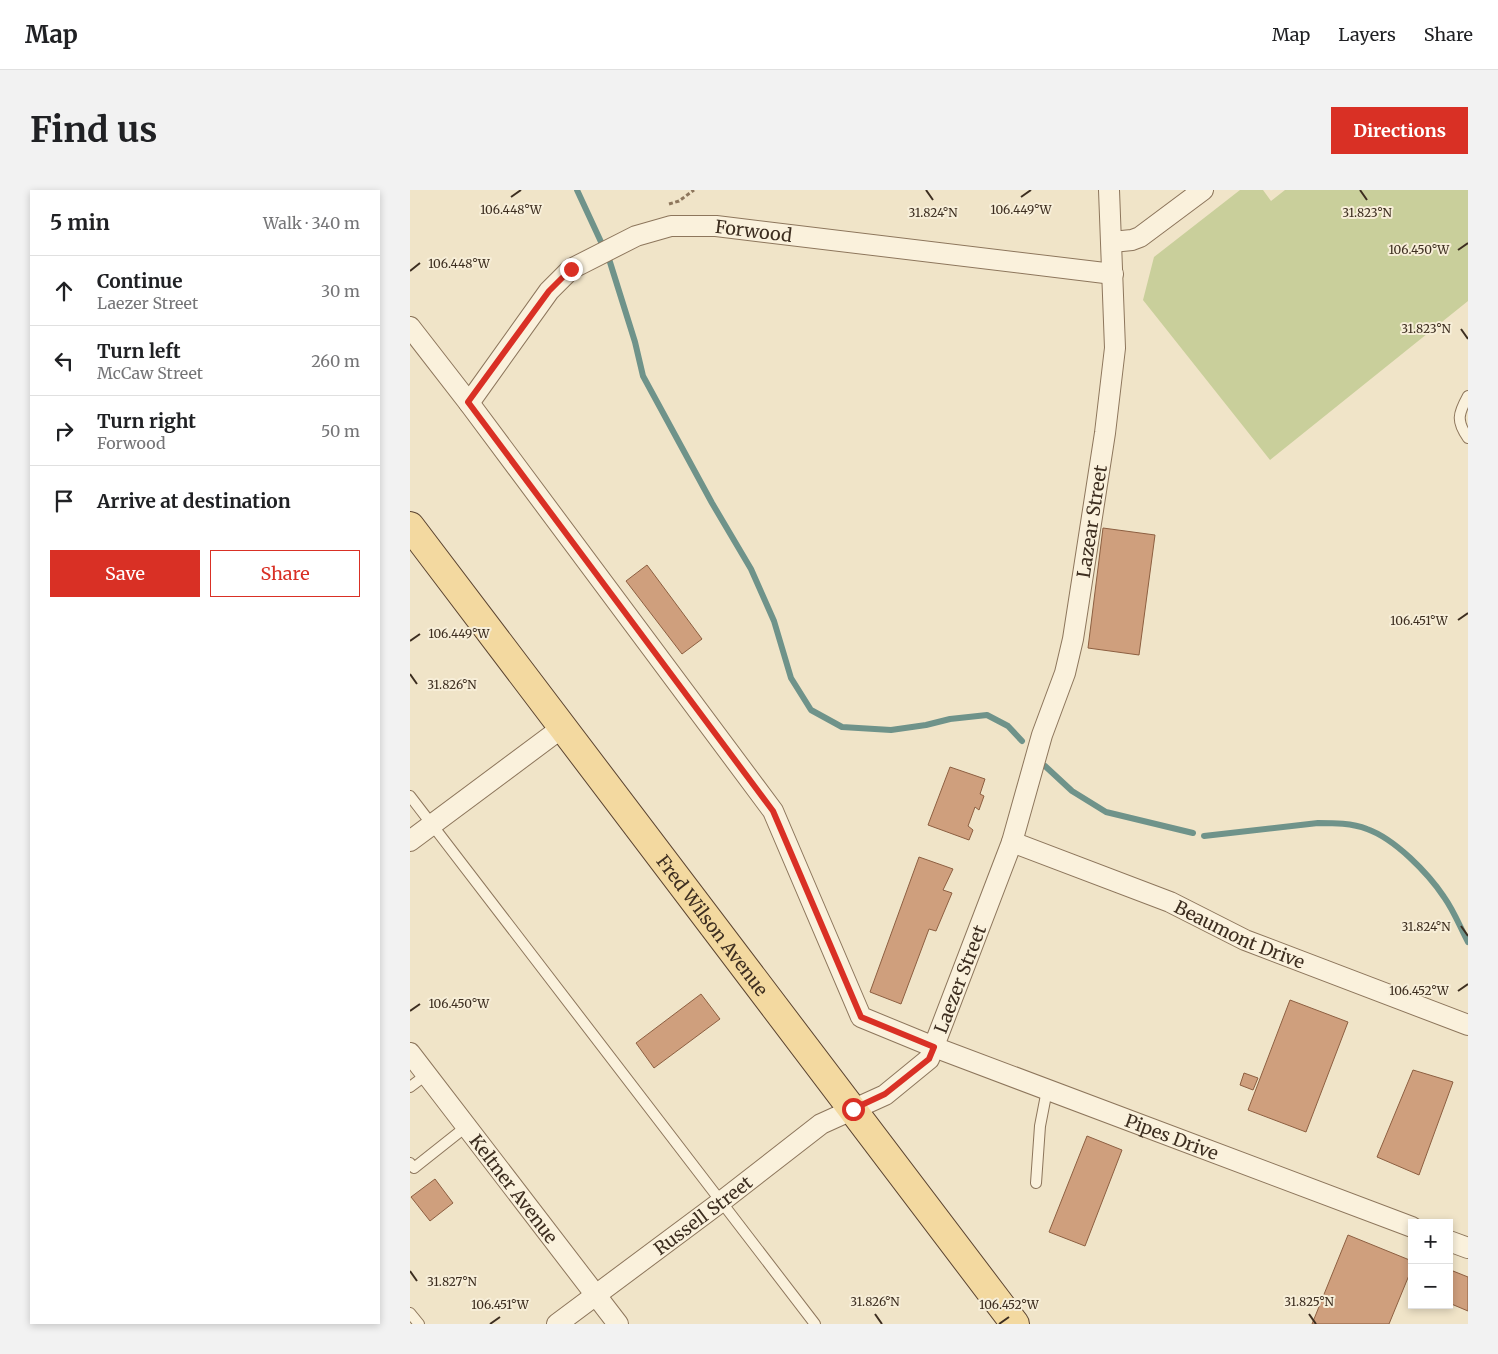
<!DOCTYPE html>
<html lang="en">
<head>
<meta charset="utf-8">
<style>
  :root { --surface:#fff; --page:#f2f2f2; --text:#202124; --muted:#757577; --line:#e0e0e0; --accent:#d93025 }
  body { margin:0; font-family:Merriweather,serif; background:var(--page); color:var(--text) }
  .controls { position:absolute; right:15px; bottom:15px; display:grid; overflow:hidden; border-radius:0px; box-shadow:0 2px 8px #0003 }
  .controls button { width:45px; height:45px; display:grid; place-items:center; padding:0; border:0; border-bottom:1px solid var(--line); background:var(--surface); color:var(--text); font:25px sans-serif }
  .stop { position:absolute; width:15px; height:15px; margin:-11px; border:4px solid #d93025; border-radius:50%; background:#fff }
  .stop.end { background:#d93025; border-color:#fff; box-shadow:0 1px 5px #0008 }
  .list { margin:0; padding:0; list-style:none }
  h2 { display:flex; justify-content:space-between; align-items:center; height:65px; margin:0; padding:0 20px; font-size:21px }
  h2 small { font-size:16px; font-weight:400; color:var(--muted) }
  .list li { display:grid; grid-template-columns:32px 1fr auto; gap:15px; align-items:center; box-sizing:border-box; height:70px; padding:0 20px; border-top:1px solid var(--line) }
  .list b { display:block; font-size:19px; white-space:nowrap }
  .list p { margin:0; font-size:16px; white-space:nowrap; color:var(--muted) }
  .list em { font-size:16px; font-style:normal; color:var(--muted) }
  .actions { display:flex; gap:10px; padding:15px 20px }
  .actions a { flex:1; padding:11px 0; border:1px solid var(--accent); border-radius:0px; text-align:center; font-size:18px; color:var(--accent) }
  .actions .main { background:var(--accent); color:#fff }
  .icon { flex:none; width:28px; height:28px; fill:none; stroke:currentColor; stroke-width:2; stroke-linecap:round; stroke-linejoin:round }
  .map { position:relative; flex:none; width:1058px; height:1134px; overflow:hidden; border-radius:0px }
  header { display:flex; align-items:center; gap:30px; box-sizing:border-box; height:70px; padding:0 25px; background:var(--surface); border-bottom:1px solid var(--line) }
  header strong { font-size:24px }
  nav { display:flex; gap:28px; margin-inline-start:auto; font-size:18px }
  .intro { display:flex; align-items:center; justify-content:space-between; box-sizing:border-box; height:120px; padding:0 30px }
  h1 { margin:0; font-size:35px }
  .button { padding:12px 22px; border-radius:0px; background:var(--accent); color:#fff; font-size:18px; font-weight:700 }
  main { display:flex; gap:30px; padding:0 30px }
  aside { flex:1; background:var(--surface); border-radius:0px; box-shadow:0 2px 8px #0003 }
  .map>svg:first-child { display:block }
</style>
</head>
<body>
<header>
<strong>Map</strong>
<nav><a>Map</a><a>Layers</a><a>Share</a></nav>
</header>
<div class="intro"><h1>Find us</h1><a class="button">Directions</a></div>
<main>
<aside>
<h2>5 min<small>Walk · 340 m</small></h2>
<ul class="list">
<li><svg class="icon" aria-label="ahead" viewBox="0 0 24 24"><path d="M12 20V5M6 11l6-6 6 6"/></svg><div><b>Continue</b><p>Laezer Street</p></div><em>30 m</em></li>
<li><svg class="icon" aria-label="left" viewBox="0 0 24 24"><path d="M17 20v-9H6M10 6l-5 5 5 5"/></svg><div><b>Turn left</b><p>McCaw Street</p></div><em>260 m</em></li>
<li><svg class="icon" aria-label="right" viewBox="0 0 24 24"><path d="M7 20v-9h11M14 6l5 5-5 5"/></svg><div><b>Turn right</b><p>Forwood</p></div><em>50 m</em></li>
<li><svg class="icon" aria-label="arrive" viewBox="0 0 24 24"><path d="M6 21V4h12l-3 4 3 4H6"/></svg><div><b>Arrive at destination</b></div></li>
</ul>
<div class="actions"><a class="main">Save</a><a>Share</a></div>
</aside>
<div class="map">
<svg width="1058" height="1134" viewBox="0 0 1058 1134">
  <rect width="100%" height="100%" fill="#f0e4c8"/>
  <!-- green -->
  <path fill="#c9cf9b" d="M 830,0 L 853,0 L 861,11 L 875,0 L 1058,0 L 1058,111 L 860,270 L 733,110 L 744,67 Z"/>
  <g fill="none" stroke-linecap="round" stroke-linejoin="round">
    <!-- stream -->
    <path stroke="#6f938a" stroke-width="6" d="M 167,0 L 192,54
      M 199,69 L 225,152 L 233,186 L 302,313 L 341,379 L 364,431 L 381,488 L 401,520 L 432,537 L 481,540 L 516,535 L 540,529 L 577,525 L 598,536 L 612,551
      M 635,576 L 662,601 L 696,622 L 783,643
      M 794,646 L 908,633 C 924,633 942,633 957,639 C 985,649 1018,683 1034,707 C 1044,721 1050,737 1058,752"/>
  </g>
  <!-- building -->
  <path fill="#cf9f7d" stroke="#8d5f41" d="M 693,338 L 745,345 L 729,465 L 678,458 Z
    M 237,375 L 292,449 L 272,464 L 216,391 Z
    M 540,577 L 575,589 L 570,604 L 574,606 L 569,620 L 565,617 L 558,636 L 563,640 L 559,650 L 518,635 Z
    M 509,667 L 543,679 L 533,700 L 542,703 L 526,741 L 519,739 L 491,814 L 460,802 Z
    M 291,804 L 310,829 L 244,878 L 226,853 Z
    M 880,810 L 938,832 L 896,942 L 838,920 Z
    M 1003,880 L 1043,892 L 1009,985 L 967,967 Z
    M 834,883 L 848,888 L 843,900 L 830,895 Z
    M 677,946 L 712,960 L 675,1056 L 639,1042 Z
    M 25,989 L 43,1013 L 20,1031 L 1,1007 Z
    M 938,1045 L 1002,1071 L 1002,1078 L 979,1134 L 902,1134 Z
    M 1043,1081 L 1058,1087 L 1058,1121 L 1039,1113 L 1039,1089 Z"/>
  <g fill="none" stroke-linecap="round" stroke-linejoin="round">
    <defs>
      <path id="lane" d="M 1058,206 C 1048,224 1046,231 1058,248
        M 0,606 L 405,1134
        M 0,897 L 16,885
        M 0,973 L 4,978 L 57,936
        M 626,993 L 630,936 L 637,900
        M 0,1123 L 9,1134"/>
      <g id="street">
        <path d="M 702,52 L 722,50 L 730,47 L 793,0"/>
        <path id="s1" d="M 0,137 L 59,213 L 363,621 L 451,827 L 524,857 L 1002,1037"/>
        <path id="s2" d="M 59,213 L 139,101 L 161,79 L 226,46 L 261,36 L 306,36 L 703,84"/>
        <path d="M 0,651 L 153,537"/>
        <path id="s3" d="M 602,652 L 760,712 L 835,750 L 1058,835"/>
        <path id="s4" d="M 0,863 L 208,1134"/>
        <path d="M 1039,1051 L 1058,1058"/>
        <path id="s5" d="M 147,1134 L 312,1011 L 411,934 L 475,905 L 519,869 L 602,652 L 632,545 L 655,483 L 663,449 L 695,243 L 705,158 L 699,0"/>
      </g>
      <g id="primary">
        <path id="s6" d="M 0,336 L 605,1134"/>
      </g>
    </defs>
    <!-- lane casing -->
    <use href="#lane" stroke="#8d765c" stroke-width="12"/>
    <!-- street casing -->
    <use href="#street" stroke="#8d765c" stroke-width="22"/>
    <!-- primary casing -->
    <use href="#primary" stroke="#5b4430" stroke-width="30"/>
    <!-- path -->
    <path stroke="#8d765c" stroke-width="3" stroke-dasharray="4 2.5" stroke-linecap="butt" d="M 259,14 L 269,11 L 284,0"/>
    <!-- lane -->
    <use href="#lane" stroke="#faf1dc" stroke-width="10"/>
    <!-- street -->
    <use href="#street" stroke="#faf1dc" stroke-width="20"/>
    <!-- primary -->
    <use href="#primary" stroke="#f3d9a0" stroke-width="28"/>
  </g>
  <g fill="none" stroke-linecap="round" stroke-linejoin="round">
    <!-- route -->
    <path stroke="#d93025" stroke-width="6" d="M 161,79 L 139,101 L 58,212 L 363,621 L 451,827 L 524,857 L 519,869 L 475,904 L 443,919"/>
  </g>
  <!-- ticks -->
  <path fill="none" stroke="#3d2e20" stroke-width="2" d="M 516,0 L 523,10M 950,0 L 957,10M 101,7 L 111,0M 611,7 L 621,0M 1048,60 L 1058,53M 0,81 L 10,73M 1051,139 L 1058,149M 1048,430 L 1058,423M 0,451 L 10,444M 0,484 L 7,494M 1051,736 L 1058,746M 1048,801 L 1058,794M 0,821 L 10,814M 0,1081 L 7,1091M 465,1124 L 472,1134M 899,1124 L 906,1134M 80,1134 L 90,1127M 589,1134 L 599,1127"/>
  <g text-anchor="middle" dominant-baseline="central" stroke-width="4" stroke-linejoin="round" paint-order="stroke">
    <!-- street labels -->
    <g font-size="18" fill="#3d2e20" stroke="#f7eed8">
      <text stroke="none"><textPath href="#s2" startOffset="361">Forwood</textPath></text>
      <text stroke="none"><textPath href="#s5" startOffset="1022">Lazear Street</textPath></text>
      <text stroke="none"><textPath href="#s6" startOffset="501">Fred Wilson Avenue</textPath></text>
      <text stroke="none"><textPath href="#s3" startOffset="246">Beaumont Drive</textPath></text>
      <text stroke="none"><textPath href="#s5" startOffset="544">Laezer Street</textPath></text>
      <text stroke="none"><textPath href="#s1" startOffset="1162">Pipes Drive</textPath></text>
      <text stroke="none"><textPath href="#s4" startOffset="171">Keltner Avenue</textPath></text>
      <text stroke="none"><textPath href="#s5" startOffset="182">Russell Street</textPath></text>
    </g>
  </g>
  <g font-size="12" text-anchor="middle" fill="#3d2e20" stroke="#f7eed8" stroke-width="4" stroke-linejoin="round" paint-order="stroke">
    <text x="101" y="24">106.448°W</text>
    <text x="611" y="24">106.449°W</text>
    <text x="523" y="27">31.824°N</text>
    <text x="957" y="27">31.823°N</text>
    <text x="1009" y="64">106.450°W</text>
    <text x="49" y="78">106.448°W</text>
    <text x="1016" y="143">31.823°N</text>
    <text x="1009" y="435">106.451°W</text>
    <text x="49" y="448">106.449°W</text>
    <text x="42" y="499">31.826°N</text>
    <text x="1016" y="741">31.824°N</text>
    <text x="1009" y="805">106.452°W</text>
    <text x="49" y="818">106.450°W</text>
    <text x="42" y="1096">31.827°N</text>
    <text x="465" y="1116">31.826°N</text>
    <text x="899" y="1116">31.825°N</text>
    <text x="90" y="1119">106.451°W</text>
    <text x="599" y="1119">106.452°W</text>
  </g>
</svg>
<div class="controls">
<button>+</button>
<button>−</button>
</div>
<div class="stop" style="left:443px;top:919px"></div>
<div class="stop end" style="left:161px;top:79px"></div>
</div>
</main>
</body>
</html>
